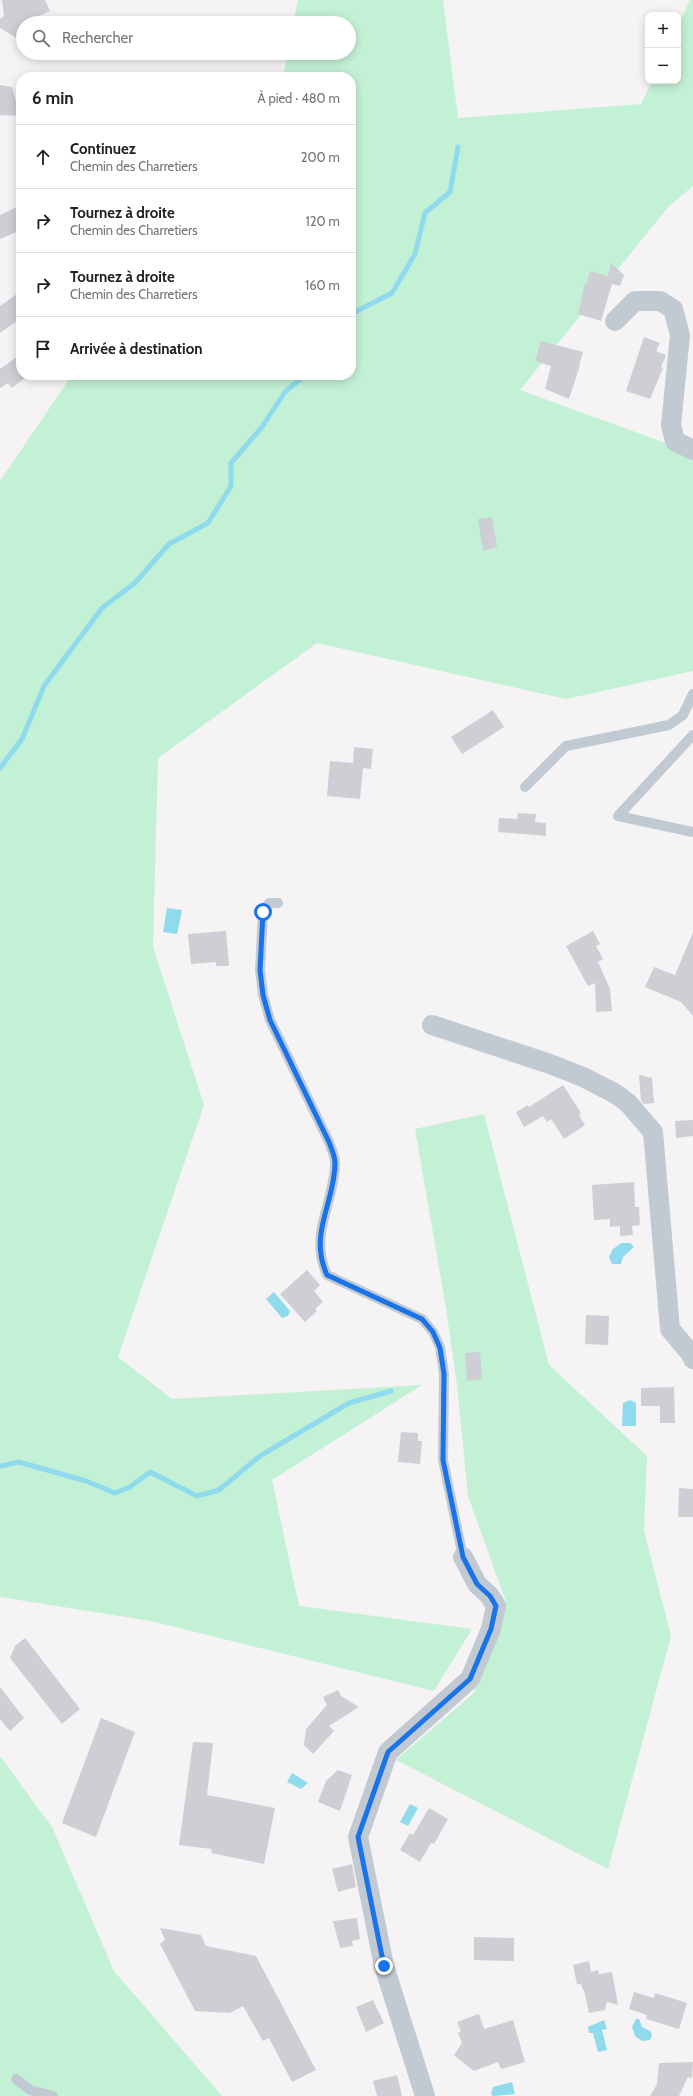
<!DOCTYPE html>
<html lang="fr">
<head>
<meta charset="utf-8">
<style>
  :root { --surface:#fff; --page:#f6f6f6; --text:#202124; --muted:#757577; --line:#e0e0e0 }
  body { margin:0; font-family:Cabin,sans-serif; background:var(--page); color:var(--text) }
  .controls { position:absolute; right:12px; top:12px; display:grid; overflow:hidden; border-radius:8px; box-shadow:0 2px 10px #0003 }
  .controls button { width:36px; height:36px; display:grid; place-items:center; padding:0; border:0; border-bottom:1px solid var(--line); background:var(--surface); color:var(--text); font:20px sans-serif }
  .stop { position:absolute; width:12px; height:12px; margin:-9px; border:3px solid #1a73e8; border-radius:50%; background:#fff }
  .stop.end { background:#1a73e8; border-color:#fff; box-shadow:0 1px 4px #0008 }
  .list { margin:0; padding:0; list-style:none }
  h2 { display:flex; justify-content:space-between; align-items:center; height:52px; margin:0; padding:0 16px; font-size:17px }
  h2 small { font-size:13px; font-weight:400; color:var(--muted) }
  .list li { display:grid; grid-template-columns:26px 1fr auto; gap:12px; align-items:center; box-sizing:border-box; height:64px; padding:0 16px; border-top:1px solid var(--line) }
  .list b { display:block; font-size:15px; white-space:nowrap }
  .list p { margin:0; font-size:13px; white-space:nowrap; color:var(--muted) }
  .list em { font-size:13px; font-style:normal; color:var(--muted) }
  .icon { flex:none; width:22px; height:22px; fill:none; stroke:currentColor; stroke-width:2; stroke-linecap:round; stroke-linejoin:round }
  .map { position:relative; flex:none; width:693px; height:2096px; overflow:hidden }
  .search { position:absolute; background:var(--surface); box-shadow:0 2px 10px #0003; left:16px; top:16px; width:340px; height:44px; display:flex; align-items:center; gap:10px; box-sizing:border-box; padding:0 14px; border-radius:22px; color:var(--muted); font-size:15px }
  .panel { position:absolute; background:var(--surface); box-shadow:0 2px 10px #0003; left:16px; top:72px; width:340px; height:308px; border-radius:16px }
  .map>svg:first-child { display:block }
</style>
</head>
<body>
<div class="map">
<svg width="693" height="2096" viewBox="0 0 693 2096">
  <rect width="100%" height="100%" fill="#f5f3f3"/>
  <!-- green -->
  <path fill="#c3f1d5" d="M 298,0 L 443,0 L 458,118 L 641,104 L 652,81 L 678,81 L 678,25 L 690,0 L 693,0 L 693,186 L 669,206 L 520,390 L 693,453 L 693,671 L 566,699 L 317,643 L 158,758 L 153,947 L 204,1105 L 118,1357 L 172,1399 L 422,1385 L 272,1480 L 299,1606 L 472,1629 L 434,1691 L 151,1621 L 0,1597 L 0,481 L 72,375 L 351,375 L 351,77 L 283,77 L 288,53 L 349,53 L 349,23 L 293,23 Z
    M 484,1114 L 549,1365 L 647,1456 L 644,1531 L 671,1636 L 608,1869 L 396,1760 L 474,1693 L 506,1602 L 468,1496 L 457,1385 L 446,1308 L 415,1129 Z
    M 0,1756 L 52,1827 L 114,1971 L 222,2096 L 0,2096 Z"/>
  <!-- water -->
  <path fill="#90daee" d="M 167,908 L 182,910 L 177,934 L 163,932 Z
    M 621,1243 L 630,1243 L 634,1247 L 623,1257 L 621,1264 L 612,1264 L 609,1257 L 613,1249 Z
    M 274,1292 L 290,1311 L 288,1316 L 282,1318 L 266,1299 Z
    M 630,1400 L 636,1403 L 636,1426 L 622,1426 L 623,1403 Z
    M 292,1773 L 308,1783 L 301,1789 L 287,1782 Z
    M 410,1804 L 418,1808 L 408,1826 L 400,1822 Z
    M 636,2019 L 639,2019 L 642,2027 L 650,2031 L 652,2035 L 650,2040 L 642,2041 L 635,2036 L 632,2027 Z
    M 604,2020 L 607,2029 L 602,2030 L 607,2050 L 598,2052 L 593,2033 L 589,2033 L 588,2027 Z
    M 512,2082 L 515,2094 L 493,2096 L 491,2094 L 493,2087 Z"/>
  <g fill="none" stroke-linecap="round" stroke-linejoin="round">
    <!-- stream -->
    <path stroke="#90daee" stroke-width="5" d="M 351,314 L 392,293 L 415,254 L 425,213 L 450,192 L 458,147
      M 0,768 L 22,739 L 44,686 L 102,608 L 135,583 L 169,544 L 208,523 L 231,486 L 231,463 L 262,427 L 285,392 L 305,375
      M 0,1466 L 19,1462 L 86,1481 L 115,1493 L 130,1487 L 150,1472 L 197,1496 L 219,1490 L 260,1456 L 349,1403 L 391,1391"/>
  </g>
  <!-- building -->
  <path fill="#cdcfd5" d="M 2,0 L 45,0 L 50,11 L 23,23 L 23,42 L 0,28 L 0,19 L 4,16 Z
    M 0,85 L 12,87 L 20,116 L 0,115 Z
    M 21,205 L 21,230 L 0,239 L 0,215 Z
    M 611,263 L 624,275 L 620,286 L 612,284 L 601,321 L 578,314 L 585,283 L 587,283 L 590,271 L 608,276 Z
    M 21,291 L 21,318 L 0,333 L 0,306 Z
    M 644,337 L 660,343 L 656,351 L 666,355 L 661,367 L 663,368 L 650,399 L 626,391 Z
    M 541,341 L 583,352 L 579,365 L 580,365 L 569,399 L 545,389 L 551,366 L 535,361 Z
    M 21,354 L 21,375 L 26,377 L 12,388 L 8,383 L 0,388 L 0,369 Z
    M 492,517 L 497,547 L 483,551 L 478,519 Z
    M 493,710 L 504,727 L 462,754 L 451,737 Z
    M 354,747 L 373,749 L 371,769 L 363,768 L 360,799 L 327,796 L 330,761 L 353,763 Z
    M 518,813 L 536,814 L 535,822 L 546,823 L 546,836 L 498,832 L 499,818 L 517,819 Z
    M 226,931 L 229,966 L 216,966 L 216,962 L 191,964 L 188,934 Z
    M 593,931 L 600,944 L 596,946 L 603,959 L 598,962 L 610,989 L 612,1011 L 596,1012 L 595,983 L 588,986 L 566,946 Z
    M 693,932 L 693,1016 L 681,1002 L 645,987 L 654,967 L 675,975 Z
    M 639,1075 L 652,1078 L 654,1103 L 644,1104 L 641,1101 Z
    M 563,1085 L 581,1113 L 579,1115 L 585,1125 L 564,1139 L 551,1119 L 547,1122 L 543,1116 L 524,1127 L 516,1112 L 528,1105 L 529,1107 Z
    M 693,1120 L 693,1136 L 676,1138 L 675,1121 Z
    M 634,1182 L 635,1207 L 639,1207 L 640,1225 L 632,1226 L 633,1235 L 620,1236 L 620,1226 L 610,1227 L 610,1219 L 594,1220 L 592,1185 Z
    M 307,1270 L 320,1285 L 314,1291 L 323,1302 L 315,1309 L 317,1311 L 305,1322 L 280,1294 Z
    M 586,1315 L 609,1316 L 608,1345 L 585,1344 Z
    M 480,1352 L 482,1379 L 467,1381 L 465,1353 Z
    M 674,1387 L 675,1423 L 660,1423 L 660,1406 L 641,1406 L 641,1388 Z
    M 401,1432 L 418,1433 L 418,1441 L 422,1441 L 420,1464 L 398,1462 Z
    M 679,1488 L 693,1489 L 693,1517 L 678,1517 Z
    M 25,1638 L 80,1709 L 62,1724 L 10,1658 L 15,1646 Z
    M 0,1687 L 24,1718 L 10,1731 L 0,1719 Z
    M 338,1690 L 341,1696 L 359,1707 L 329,1726 L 334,1731 L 313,1754 L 304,1745 L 306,1729 L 327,1705 L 323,1697 Z
    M 101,1718 L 135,1732 L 96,1837 L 62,1823 Z
    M 193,1742 L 213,1743 L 207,1795 L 275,1808 L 264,1864 L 211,1853 L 212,1849 L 179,1845 Z
    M 338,1770 L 352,1775 L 340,1811 L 318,1802 L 326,1781 Z
    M 429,1808 L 448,1819 L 434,1844 L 431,1843 L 420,1862 L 400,1850 L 410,1833 L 413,1835 Z
    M 352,1864 L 356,1887 L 338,1892 L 332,1869 Z
    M 357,1918 L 360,1939 L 352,1941 L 353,1946 L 340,1948 L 333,1921 Z
    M 160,1928 L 201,1935 L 206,1946 L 256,1956 L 316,2070 L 292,2082 L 269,2038 L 263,2041 L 243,2006 L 230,2013 L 195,2011 L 160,1944 L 165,1940 Z
    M 474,1937 L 514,1938 L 514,1961 L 474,1960 Z
    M 589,1961 L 591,1972 L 598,1970 L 599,1974 L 612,1972 L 618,2005 L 607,2002 L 605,2010 L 589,2013 L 584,1990 L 583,1990 L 581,1984 L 577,1984 L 573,1965 Z
    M 634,1992 L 654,1998 L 655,1993 L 687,2003 L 679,2029 L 646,2019 L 647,2015 L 629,2009 Z
    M 373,2000 L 384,2023 L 366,2032 L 356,2007 Z
    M 479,2014 L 484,2029 L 513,2020 L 525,2062 L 501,2069 L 498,2062 L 474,2071 L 454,2055 L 462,2043 L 458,2033 L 461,2031 L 457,2022 Z
    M 693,2062 L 692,2078 L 688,2077 L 679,2096 L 650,2096 L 657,2084 L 659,2063 Z
    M 397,2075 L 402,2096 L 377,2096 L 373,2081 Z"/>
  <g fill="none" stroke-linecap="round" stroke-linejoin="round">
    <!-- service -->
    <path stroke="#c1cad2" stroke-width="10" d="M 693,735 L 618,816 L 693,832
      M 525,787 L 566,746 L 669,725 L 683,715 L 693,694
      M 278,903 L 269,903 L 263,912 L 260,970 L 263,995 L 270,1020 L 329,1142 C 331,1148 335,1156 335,1163 C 335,1203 308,1233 327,1275 L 422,1319 L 433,1332 L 440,1347 L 444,1374 L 443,1460 L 463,1557
      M 16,2079 L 30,2090 L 53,2096"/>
    <!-- minor -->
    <path stroke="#c1cad2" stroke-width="20" d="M 615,321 L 635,301 L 660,301 L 673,309 L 680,335 L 671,425 L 675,441 L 693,450
      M 432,1025 L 550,1064 L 583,1077 L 616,1094 L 628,1103 L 653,1132 L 670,1329 L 691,1354 L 693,1359
      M 425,2096 L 384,1966 L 358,1837 L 388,1752 L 470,1679 L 491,1629 L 496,1606 L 490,1596 L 477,1584 L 463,1557"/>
  </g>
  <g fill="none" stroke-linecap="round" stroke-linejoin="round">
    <!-- route -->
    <path stroke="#1a73e8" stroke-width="5" d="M 263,912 L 260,970 L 263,995 L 270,1020 L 329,1142 C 331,1148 335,1156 335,1163 C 335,1203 308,1233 327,1275 L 422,1319 L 433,1332 L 440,1348 L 444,1374 L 443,1460 L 463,1557 L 477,1584 L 490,1596 L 496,1606 L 491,1629 L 470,1679 L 388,1752 L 358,1837 L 384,1966"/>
  </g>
</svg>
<div class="controls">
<button>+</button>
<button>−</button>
</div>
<div class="stop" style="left:263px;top:912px"></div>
<div class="stop end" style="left:384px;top:1966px"></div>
<div class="search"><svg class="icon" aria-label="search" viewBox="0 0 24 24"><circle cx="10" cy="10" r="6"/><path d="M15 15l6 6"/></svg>Rechercher</div>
<section class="panel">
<h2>6 min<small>À pied · 480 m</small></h2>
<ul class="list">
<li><svg class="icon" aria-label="ahead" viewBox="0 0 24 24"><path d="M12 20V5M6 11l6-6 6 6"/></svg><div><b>Continuez</b><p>Chemin des Charretiers</p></div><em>200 m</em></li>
<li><svg class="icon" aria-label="right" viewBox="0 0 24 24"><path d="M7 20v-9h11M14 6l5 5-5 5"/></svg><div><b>Tournez à droite</b><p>Chemin des Charretiers</p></div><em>120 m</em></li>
<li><svg class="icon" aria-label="right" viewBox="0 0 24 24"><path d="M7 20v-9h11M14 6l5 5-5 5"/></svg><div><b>Tournez à droite</b><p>Chemin des Charretiers</p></div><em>160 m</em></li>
<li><svg class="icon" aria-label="arrive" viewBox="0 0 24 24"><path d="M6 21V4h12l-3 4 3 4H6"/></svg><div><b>Arrivée à destination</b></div></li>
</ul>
</section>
</div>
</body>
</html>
